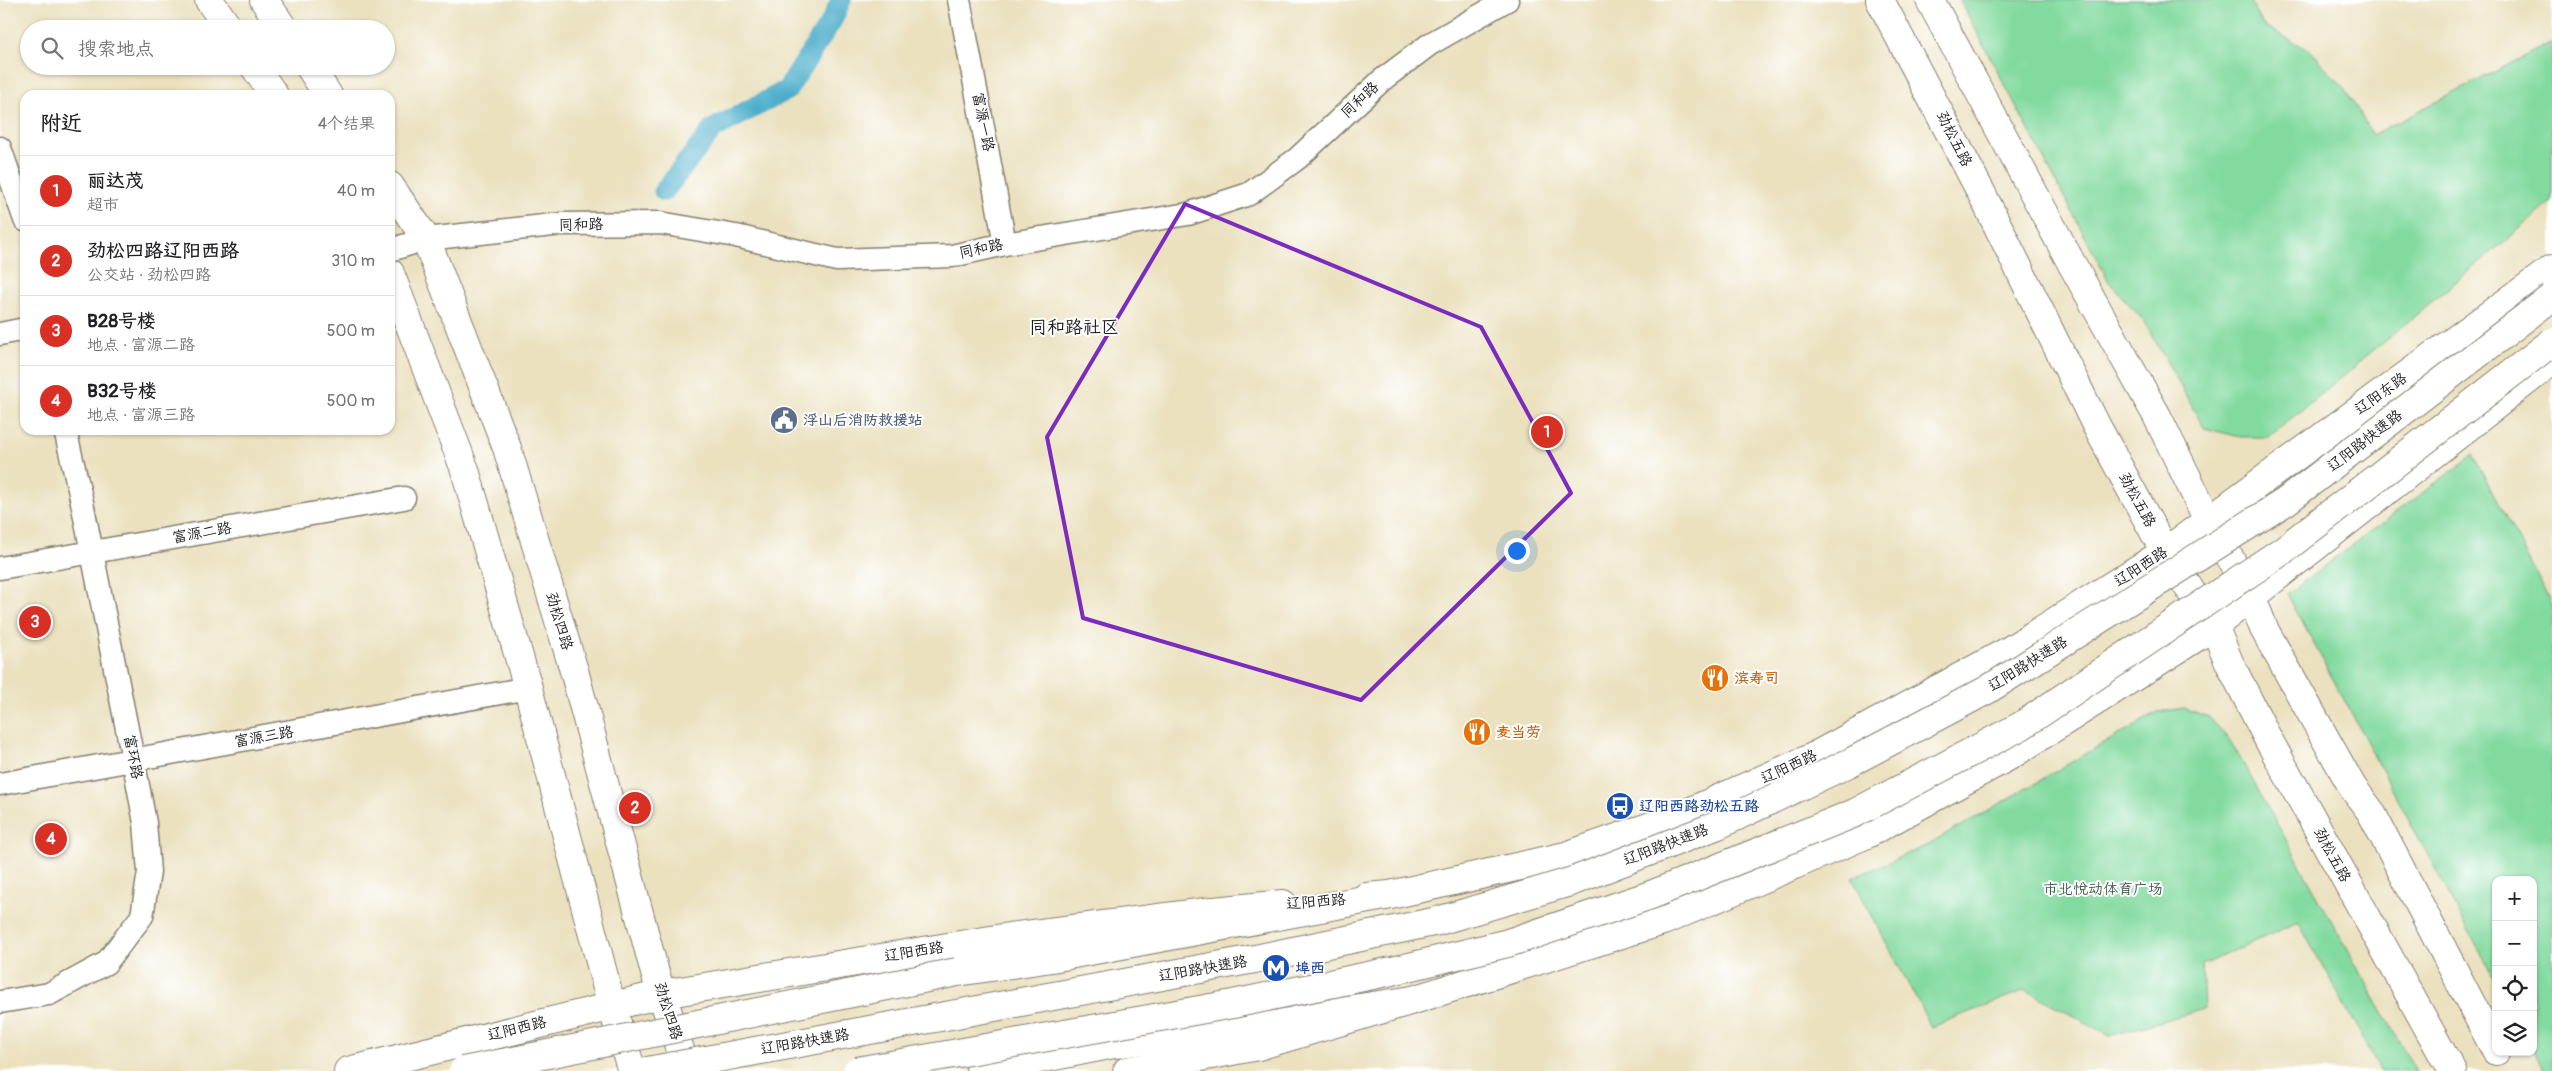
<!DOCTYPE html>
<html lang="zh">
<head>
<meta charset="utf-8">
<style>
  :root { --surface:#fff; --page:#f6f6f6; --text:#202124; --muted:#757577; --line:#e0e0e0; --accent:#d93025 }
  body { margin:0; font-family:Pangolin,"LXGW WenKai TC",sans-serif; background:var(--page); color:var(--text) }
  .controls { position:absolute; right:15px; bottom:15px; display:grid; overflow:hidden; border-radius:10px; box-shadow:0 1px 4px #0004 }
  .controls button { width:45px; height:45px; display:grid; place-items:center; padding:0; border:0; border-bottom:1px solid var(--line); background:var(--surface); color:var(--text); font:25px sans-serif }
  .you { position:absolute; left:1516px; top:550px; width:18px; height:18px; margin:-12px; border:4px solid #fff; border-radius:50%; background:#1a73e8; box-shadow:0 0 0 8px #1a73e833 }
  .badge { display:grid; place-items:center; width:32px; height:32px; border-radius:50%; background:var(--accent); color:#fff; font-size:16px; font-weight:700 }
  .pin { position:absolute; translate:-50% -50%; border:2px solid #fff; box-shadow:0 1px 5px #0006 }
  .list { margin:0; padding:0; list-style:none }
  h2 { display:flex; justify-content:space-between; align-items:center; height:65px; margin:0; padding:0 20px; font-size:21px }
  h2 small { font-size:16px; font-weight:400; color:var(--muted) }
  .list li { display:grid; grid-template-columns:32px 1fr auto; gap:15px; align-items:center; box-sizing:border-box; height:70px; padding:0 20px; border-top:1px solid var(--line) }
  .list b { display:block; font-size:19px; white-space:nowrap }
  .list p { margin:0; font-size:16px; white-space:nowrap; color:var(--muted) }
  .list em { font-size:16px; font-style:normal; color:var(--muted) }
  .icon { flex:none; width:28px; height:28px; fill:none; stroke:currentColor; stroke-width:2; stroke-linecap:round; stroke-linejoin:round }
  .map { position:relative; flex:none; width:2552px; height:1071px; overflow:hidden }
  .search { position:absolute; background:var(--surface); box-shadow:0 1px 4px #0004; left:20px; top:20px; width:375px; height:55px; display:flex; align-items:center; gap:12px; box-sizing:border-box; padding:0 18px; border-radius:28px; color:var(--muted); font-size:19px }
  .panel { position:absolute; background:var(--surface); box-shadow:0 1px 4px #0004; left:20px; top:90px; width:375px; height:345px; border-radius:15px }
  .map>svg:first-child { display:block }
</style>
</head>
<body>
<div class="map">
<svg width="2552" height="1071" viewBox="0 0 2552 1071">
  <rect width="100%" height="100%" fill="#fff"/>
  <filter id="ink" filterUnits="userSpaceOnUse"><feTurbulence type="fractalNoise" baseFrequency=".02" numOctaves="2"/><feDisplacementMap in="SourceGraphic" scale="10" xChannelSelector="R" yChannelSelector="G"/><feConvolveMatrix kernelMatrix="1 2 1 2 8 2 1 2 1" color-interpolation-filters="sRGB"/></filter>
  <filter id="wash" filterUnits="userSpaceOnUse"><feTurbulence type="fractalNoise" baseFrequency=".0096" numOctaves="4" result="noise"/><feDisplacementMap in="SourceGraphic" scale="20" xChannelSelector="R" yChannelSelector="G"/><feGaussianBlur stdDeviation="1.12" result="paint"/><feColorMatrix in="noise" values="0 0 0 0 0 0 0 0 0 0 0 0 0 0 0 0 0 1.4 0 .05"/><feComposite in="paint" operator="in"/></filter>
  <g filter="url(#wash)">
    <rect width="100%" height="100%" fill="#ebe1bf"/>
    <!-- green -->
    <path fill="#82da9f" stroke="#4f7b5e" d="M 1960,0 L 2250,0 L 2263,25 L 2309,50 L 2346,89 L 2372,135 L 2552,42 L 2552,202 L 2269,437 L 2240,437 L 2204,428 L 2144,321 L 2109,282 Z
      M 2473,455 L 2552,604 L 2552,1071 L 2544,1071 L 2533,1050 L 2533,880 L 2496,880 L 2496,981 L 2287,594 Z
      M 2184,708 L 2209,717 L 2231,742 L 2416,1071 L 2381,1071 L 2298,922 L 2202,965 L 2204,1009 L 2110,1036 L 2026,990 L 1931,1027 L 1852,878 L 1930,844 L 2158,712 Z"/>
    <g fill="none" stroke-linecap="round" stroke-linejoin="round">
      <!-- canal -->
      <path stroke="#4badca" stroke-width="21" d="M 664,191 L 713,129 L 787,90 L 832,20 L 841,0"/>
    </g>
  </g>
  <g filter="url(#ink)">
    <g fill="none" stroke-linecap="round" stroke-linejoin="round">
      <defs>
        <path id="minor" d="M 959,0 L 1005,244
          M 0,148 L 25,220
          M 390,250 L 426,239 L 562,224 L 660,223 L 736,236 L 837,260 L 952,256 L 1005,244 L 1188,214 L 1249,194 L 1298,158 L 1382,80 L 1430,44 L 1507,0
          M 0,334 L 25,329
          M 0,568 L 404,498
          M 0,784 L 528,688
          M 0,1002 L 49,994 L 106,963 L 142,916 L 149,872 L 145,823 L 135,769 L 82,502 L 65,430"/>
        <path id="tertiary" d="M 209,0 L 229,29
          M 264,0 L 284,29
          M 254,66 L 274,95
          M 309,66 L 328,95
          M 390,186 L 426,239 L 507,448 L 575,674 L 655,973 L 687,1071
          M 390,273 L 465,470 L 528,688 L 612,1007 L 632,1071"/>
        <path id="secondary" d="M 1880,0 L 1983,196 L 2096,425 L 2165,552 L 2214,626 L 2229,662 L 2268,739 L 2452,1071
          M 1930,0 L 2073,266 L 2157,416 L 2204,512 L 2252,598 L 2264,629 L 2353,788 L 2371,812 L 2496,1051"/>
        <path id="primary" d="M 1366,897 L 1390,895 L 1566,856 L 1680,816 L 1813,757 L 2010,650 L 2165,552 L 2552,269
          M 348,1071 L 662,994 L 1009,937 L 1214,911 L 1283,904
          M 1127,1071 L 1258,1046 L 1413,1000 L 1663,921 L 1867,834 L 2011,755 L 2214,626 L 2552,361"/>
        <path id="trunk" d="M 957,972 L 1052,958 L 1390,895
          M 980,1071 L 1109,1045 L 1413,1000"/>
      </defs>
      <!-- minor casing -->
      <use href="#minor" stroke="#847e6e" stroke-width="25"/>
      <!-- tertiary casing -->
      <use href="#tertiary" stroke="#847e6e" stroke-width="30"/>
      <!-- secondary casing -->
      <use href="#secondary" stroke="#847e6e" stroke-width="30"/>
      <!-- primary casing -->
      <use href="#primary" stroke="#847e6e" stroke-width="30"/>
      <!-- trunk casing -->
      <use href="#trunk" stroke="#847e6e" stroke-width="30"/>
      <!-- minor -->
      <use href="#minor" stroke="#fff" stroke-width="22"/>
      <!-- tertiary -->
      <use href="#tertiary" stroke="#fff" stroke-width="28"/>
      <!-- secondary -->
      <use href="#secondary" stroke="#fff" stroke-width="28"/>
      <!-- primary -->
      <use href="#primary" stroke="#fff" stroke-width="28"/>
      <!-- trunk -->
      <use href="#trunk" stroke="#fff" stroke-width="28"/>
      <defs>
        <path id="trunk-bridge" d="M 463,1071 L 957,972
          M 647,1071 L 1260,958 L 1438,921 L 1573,881 L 1718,825 L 1851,762 L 1987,690 L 2285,502 L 2552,297
          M 857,1071 L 1233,1004 L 1392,971 L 1508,943 L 1651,895 L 1855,813 L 2021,726 L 2282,551 L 2552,342"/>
      </defs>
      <!-- trunk-bridge casing -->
      <use href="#trunk-bridge" stroke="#847e6e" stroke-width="30" stroke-linecap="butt"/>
      <!-- trunk-bridge -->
      <use href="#trunk-bridge" stroke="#fff" stroke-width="28"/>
    </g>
  </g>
  <!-- marked area -->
  <path fill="none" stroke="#7b2cbf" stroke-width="4" stroke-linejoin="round" d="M 1185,204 L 1481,327 L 1571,493 L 1361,700 L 1083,618 L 1047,437 Z"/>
  <!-- icons -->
  <defs>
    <symbol id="civic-disc" viewBox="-11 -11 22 22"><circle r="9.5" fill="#5c6f8a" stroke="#fff"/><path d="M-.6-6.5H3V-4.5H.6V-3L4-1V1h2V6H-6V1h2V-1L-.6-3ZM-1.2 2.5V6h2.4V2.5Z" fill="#fff"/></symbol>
    <symbol id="restaurant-disc" viewBox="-11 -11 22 22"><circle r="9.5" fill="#e8710a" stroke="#fff"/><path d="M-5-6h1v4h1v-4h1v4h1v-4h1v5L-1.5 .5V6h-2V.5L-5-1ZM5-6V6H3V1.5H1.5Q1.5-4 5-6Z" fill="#fff"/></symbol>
    <symbol id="bus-disc" viewBox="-11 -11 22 22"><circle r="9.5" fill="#1a4fb4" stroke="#fff"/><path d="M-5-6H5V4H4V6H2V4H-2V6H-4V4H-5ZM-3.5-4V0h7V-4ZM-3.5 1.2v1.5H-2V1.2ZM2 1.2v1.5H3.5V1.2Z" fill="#fff"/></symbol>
    <symbol id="metro-disc" viewBox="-11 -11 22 22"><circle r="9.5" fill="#1a4fb4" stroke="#fff"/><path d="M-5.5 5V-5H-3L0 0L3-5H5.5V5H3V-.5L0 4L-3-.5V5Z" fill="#fff"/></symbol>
  </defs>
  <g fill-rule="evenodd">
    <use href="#civic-disc" x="768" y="404" width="32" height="32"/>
    <use href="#restaurant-disc" x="1699" y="662" width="32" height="32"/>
    <use href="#restaurant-disc" x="1461" y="716" width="32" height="32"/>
    <use href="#bus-disc" x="1604" y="790" width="32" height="32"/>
    <use href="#metro-disc" x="1260" y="952" width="32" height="32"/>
  </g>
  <g text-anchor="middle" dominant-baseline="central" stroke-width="4" stroke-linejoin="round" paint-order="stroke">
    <!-- street labels -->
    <g font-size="15" fill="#1c1c1c" stroke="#fff">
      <text transform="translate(1360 100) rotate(-43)">同和路</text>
      <text transform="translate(983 122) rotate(79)">富源一路</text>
      <text transform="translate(1954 139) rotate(63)">劲松五路</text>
      <text transform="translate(581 225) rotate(-1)">同和路</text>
      <text transform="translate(981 249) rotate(-12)">同和路</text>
      <text transform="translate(2381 394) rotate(-36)">辽阳东路</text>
      <text transform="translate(2365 441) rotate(-38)">辽阳路快速路</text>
      <text transform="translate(2137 500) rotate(61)">劲松五路</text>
      <text transform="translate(202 533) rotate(-10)">富源二路</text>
      <text transform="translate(2141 567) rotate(-33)">辽阳西路</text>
      <text transform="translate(559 621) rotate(73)">劲松四路</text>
      <text transform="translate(2028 664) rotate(-32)">辽阳路快速路</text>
      <text transform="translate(264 737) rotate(-10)">富源三路</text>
      <text transform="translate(133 757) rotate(79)">富环路</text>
      <text transform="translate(1789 767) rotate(-25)">辽阳西路</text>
      <text transform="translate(1666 845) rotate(-21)">辽阳路快速路</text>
      <text transform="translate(2332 855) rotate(61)">劲松五路</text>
      <text transform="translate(1316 902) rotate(-5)">辽阳西路</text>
      <text transform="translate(914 952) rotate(-9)">辽阳西路</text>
      <text transform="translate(1203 969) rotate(-10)">辽阳路快速路</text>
      <text transform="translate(668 1011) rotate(72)">劲松四路</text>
      <text transform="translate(517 1029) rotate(-14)">辽阳西路</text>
      <text transform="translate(805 1042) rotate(-10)">辽阳路快速路</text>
    </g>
    <!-- service labels -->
    <g font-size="15" font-weight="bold" fill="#4e5e75" stroke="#fff" text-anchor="start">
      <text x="803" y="420">浮山后消防救援站</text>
    </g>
    <!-- food labels -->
    <g font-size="15" font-weight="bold" fill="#c56008" stroke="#fff" text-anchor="start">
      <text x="1734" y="678">滨寿司</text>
      <text x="1496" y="732">麦当劳</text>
    </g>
    <!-- transit labels -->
    <g font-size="15" font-weight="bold" fill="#164399" stroke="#fff" text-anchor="start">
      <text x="1639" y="806">辽阳西路劲松五路</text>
      <text x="1295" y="968">埠西</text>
    </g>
    <!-- park labels -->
    <g font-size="15" fill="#405e4a" stroke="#fff">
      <text x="2103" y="889">市北悦动体育广场</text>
    </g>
    <!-- quarter labels -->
    <g font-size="18" fill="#1c1c1c" stroke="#fff">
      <text x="1074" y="327">同和路社区</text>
    </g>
  </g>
</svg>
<div class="controls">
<button>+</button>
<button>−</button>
<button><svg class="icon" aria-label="locate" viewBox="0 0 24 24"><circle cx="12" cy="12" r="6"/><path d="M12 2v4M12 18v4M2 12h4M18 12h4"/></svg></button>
<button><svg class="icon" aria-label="layers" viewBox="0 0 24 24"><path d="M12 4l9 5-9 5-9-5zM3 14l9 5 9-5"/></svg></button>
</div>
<div class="you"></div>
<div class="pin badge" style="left:1547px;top:432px">1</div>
<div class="pin badge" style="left:635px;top:808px">2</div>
<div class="pin badge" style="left:35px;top:622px">3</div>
<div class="pin badge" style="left:51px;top:839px">4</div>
<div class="search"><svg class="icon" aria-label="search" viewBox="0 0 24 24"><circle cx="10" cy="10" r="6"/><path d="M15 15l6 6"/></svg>搜索地点</div>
<section class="panel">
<h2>附近<small>4个结果</small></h2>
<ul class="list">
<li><span class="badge">1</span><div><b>丽达茂</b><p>超市</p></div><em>40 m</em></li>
<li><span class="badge">2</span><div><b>劲松四路辽阳西路</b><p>公交站 · 劲松四路</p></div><em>310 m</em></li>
<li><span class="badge">3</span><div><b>B28号楼</b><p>地点 · 富源二路</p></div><em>500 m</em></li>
<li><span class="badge">4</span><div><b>B32号楼</b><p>地点 · 富源三路</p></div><em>500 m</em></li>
</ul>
</section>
</div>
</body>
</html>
